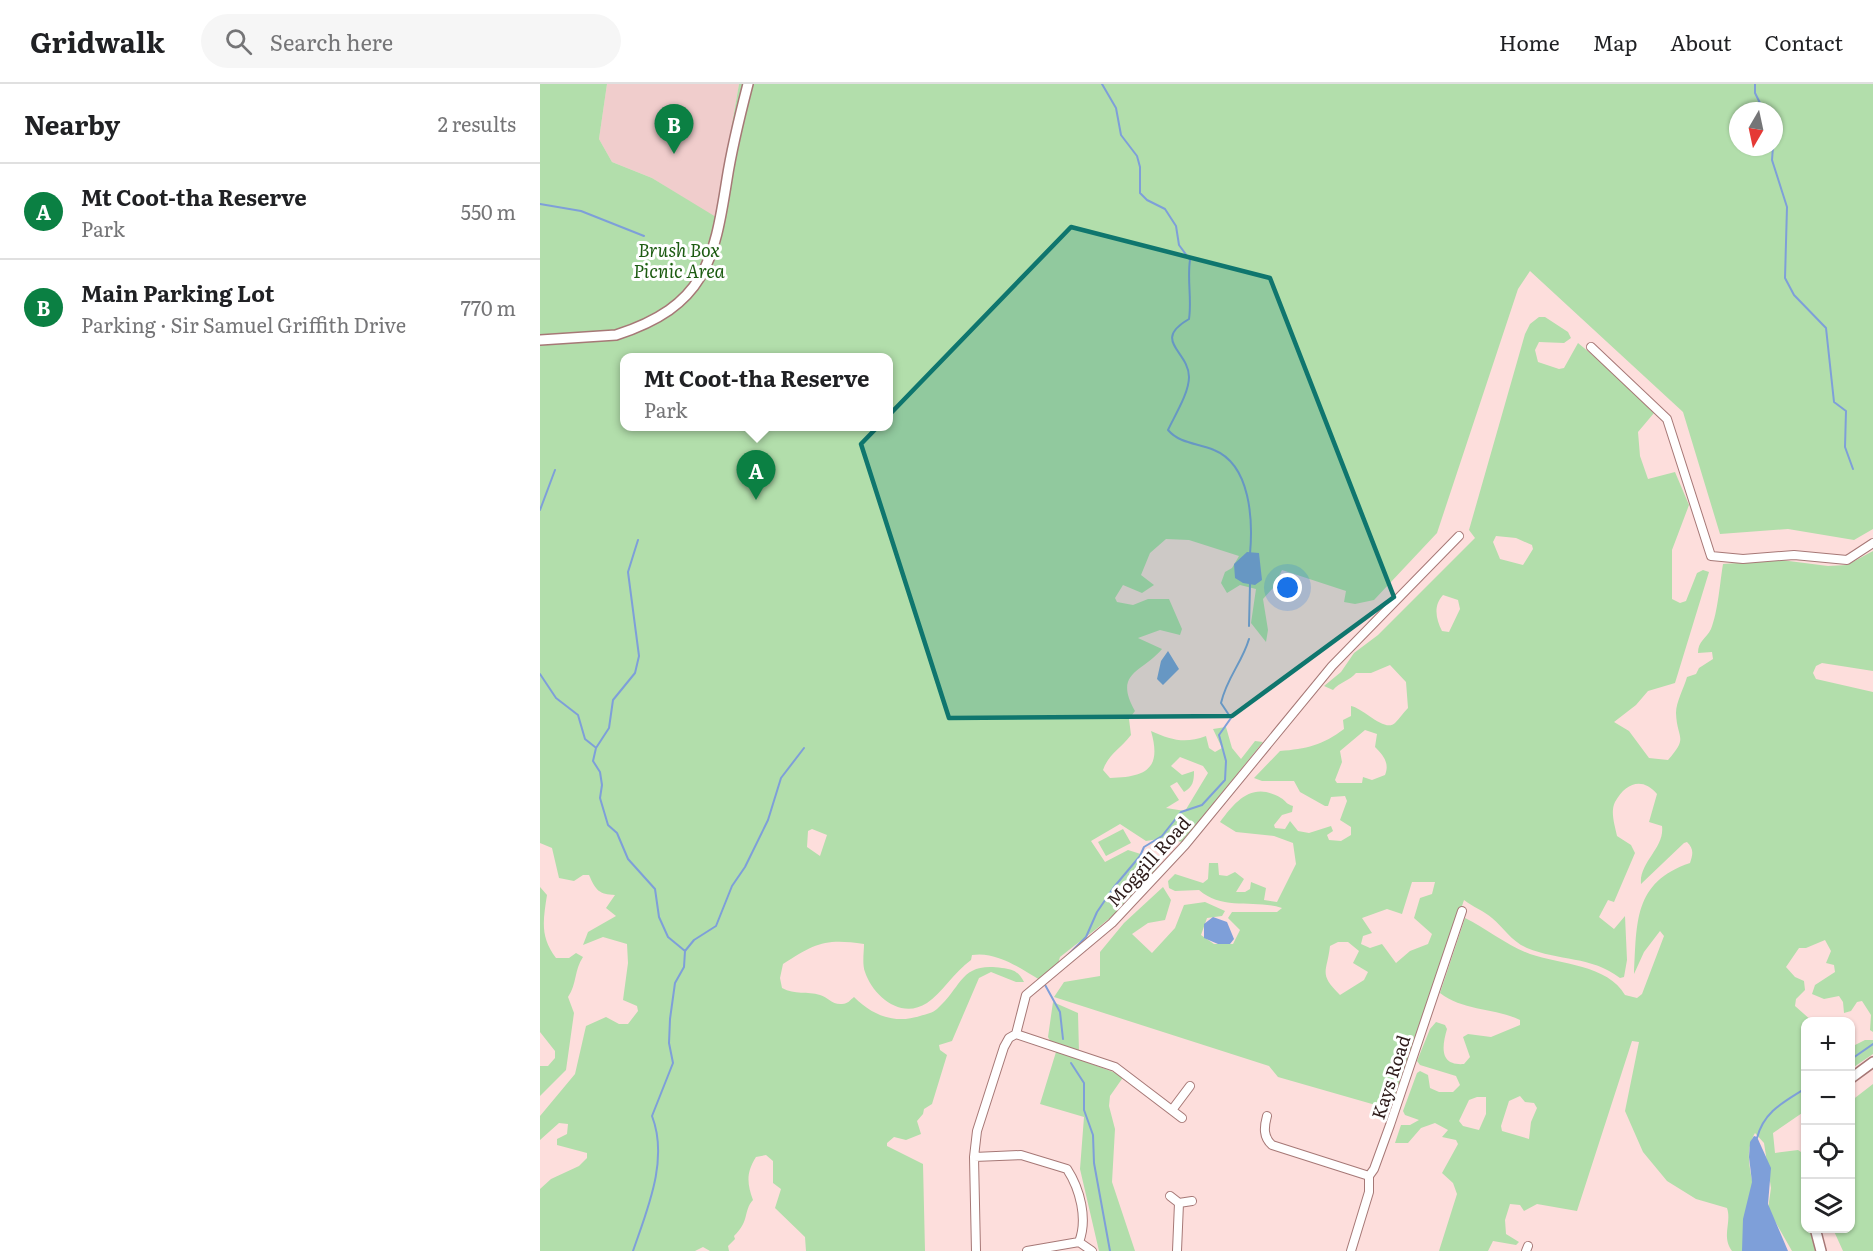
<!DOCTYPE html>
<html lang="en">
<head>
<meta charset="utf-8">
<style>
  :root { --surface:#fff; --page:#f6f6f6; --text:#202124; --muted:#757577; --line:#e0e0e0; --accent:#0b8043 }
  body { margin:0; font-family:Literata,serif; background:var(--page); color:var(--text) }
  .controls { position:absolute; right:18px; bottom:18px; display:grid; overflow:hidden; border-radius:12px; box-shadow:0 2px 4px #0004 }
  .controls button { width:54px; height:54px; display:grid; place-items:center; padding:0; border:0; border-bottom:2px solid var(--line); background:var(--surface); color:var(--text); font:30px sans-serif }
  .compass { position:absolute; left:1189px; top:18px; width:54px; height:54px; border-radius:50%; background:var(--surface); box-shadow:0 2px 4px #0004; rotate:189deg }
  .you { position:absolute; left:748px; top:504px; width:21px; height:21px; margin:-15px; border:4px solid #fff; border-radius:50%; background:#1a73e8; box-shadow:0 0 0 9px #1a73e833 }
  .badge { display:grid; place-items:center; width:39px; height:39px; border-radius:50%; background:var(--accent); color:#fff; font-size:20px; font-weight:700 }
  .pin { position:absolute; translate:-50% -50px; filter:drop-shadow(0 2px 3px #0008) }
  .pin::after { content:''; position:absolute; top:32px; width:21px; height:18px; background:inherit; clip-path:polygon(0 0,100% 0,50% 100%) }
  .popup { position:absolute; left:80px; top:269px; width:273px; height:78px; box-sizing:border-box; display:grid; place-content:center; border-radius:12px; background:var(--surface); filter:drop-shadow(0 2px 4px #0005); font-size:20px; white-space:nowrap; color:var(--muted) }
  .popup b { font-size:22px; color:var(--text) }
  .popup::after { content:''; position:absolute; left:50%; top:100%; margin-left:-12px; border:12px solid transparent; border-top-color:var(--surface) }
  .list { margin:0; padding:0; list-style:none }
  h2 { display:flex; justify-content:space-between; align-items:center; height:78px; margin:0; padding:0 24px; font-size:26px }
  h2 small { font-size:20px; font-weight:400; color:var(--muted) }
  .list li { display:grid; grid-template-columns:39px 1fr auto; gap:18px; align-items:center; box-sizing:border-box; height:96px; padding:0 24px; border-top:2px solid var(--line) }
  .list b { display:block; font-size:22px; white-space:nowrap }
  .list p { margin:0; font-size:20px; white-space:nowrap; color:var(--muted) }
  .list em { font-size:20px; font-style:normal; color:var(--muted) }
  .icon { flex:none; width:33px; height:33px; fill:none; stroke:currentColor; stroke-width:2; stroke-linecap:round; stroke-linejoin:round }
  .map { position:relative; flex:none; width:1333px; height:1167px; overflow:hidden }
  header { display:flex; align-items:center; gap:36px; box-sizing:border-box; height:84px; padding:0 30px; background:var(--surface); border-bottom:2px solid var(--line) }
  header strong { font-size:28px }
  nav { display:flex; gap:33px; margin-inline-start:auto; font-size:21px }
  .search { width:420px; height:54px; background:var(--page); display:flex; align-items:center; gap:15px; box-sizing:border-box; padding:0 21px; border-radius:33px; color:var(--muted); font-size:22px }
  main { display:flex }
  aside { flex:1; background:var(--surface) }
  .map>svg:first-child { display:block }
</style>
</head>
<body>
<header>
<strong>Gridwalk</strong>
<div class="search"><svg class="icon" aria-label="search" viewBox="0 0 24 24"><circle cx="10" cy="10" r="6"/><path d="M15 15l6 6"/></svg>Search here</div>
<nav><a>Home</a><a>Map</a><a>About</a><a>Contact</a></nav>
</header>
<main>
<aside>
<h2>Nearby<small>2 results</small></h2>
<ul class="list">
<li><span class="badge">A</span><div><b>Mt Coot-tha Reserve</b><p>Park</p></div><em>550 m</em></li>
<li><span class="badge">B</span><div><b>Main Parking Lot</b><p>Parking · Sir Samuel Griffith Drive</p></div><em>770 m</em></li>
</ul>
</aside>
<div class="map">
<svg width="1333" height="1167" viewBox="0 0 1333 1167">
  <rect width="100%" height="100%" fill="#fddedc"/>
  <!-- built -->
  <path fill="#f0cdcc" d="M 67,0 L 199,0 L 176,134 L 112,94 L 72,78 L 59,55 Z"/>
  <!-- green -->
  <path fill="#b2deab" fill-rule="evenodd" d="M 0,0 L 67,0 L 59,55 L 72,78 L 112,94 L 176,133 L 199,0 L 1333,0 L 1333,445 L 1314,456 L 1248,445 L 1180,450 L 1143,328 L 990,187 L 978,205 L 897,449 L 834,516 L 815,520 L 804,518 L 806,507 L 742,486 L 733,504 L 723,515 L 728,546 L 726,558 L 711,539 L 716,505 L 700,501 L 687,509 L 681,499 L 685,488 L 692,484 L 699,472 L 649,456 L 626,455 L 610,469 L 601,491 L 614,501 L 602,509 L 583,501 L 575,514 L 577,518 L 593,521 L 608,515 L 629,515 L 642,545 L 640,551 L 620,546 L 598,554 L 622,565 C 602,589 573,588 595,627 L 589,635 L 591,651 C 581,664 568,671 563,686 L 570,694 C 606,693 622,685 611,647 C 631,656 645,660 666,652 L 669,664 L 675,668 L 682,664 L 673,645 L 686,643 L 692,664 L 701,675 L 715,657 L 723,658 L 642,758 L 625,754 L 606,757 L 580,740 L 551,757 L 565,778 L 588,766 L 610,773 L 623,773 C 600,816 558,843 520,873 L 517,883 L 500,896 C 480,884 456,867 432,871 L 431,876 C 414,888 402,909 387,919 C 361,936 333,912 325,888 C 322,880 324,868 324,860 C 286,854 275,859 243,880 L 240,894 L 242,904 C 255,911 267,907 280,911 C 288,913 292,921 302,920 C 308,920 310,916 314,913 C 333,932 355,940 380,932 C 386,930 393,929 397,925 C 423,902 420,878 462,884 C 473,885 479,888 484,898 L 476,898 L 451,888 L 439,894 L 412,957 L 399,961 L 400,966 L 407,971 L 392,1020 L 384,1025 L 383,1030 L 377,1037 L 381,1050 L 366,1056 L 354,1053 L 347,1059 L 347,1062 L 383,1080 L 385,1167 L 266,1167 L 265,1153 L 235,1124 L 241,1105 L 233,1099 L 233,1077 L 226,1071 L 216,1073 C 206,1089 207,1099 213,1116 C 203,1127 210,1137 194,1152 L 195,1155 L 188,1162 L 189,1167 L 170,1167 L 163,1163 L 155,1167 L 0,1167 L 0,1105 L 11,1095 L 39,1082 L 47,1074 L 47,1069 L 17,1061 L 17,1055 L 27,1050 L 28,1040 L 19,1039 L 0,1056 L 0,1032 L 35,990 L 46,942 L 66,933 L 79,940 L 88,940 L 98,927 L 97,922 L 83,916 L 88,879 L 87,860 L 63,853 L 43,861 L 48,848 L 76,832 L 66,824 L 75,811 C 59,810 56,807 49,791 L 43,791 L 34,797 L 19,794 L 12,764 L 0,759 ZM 1198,27 L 1234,27 L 1234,63 L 1198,63 ZM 84,274 L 348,274 L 348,342 L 84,342 ZM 640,673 L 663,682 L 668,689 L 645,727 L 626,724 L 639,716 L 630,702 L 637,698 L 644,708 C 653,703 654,697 654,687 L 642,691 L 631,682 ZM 272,745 L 287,751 L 280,772 L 267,763 L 268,747 Z
    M 999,233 L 1005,233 L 1028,248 L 1031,254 L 1024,259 L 999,258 L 995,266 L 998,278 L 1019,285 L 1024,284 L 1038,259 L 1073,288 L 1114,329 L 1098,348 L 1100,372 L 1108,395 L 1135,388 L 1149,421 L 1132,466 L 1132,515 L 1140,519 L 1146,517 L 1157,489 L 1163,486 L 1169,488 L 1135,599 L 1108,607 L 1096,621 L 1074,638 L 1089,647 L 1109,674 L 1128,676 C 1149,652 1137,656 1136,629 C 1136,618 1144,604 1147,593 L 1156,590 L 1159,584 L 1173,575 L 1172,568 L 1158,569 C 1158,557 1166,555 1171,545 C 1178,528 1180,498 1183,480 L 1241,476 L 1288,482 L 1307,481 L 1333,467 L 1333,587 L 1282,579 L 1276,582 L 1273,589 L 1276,595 L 1333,608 L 1333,948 L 1330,946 L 1331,931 L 1322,917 L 1317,918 L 1311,927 L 1304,929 L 1303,918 L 1299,912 L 1284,915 L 1272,910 L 1275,901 L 1295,888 L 1294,881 L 1286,879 L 1291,867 L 1285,856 L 1266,864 L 1259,864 L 1246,883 L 1255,893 L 1264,897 L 1265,906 L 1256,915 L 1255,922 L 1272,937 L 1266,938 L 1265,1027 L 1233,1049 L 1235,1069 L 1258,1066 L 1261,1068 L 1266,1144 L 1271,1145 L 1275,1167 L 1252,1167 L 1228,1125 L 1231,1104 L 1224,1059 L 1215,1049 C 1203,1070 1212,1088 1214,1110 C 1215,1128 1209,1149 1206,1167 L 1192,1167 C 1181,1152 1192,1139 1187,1124 L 1156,1115 L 1127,1097 L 1103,1068 L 1085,1027 L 1099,958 L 1092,957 L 1037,1127 L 997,1120 L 984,1127 L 980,1121 L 970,1120 L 965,1136 L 966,1150 L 979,1158 L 976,1161 L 953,1157 L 948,1167 L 899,1167 L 917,1110 L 913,1099 L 902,1089 L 918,1060 L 916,1056 L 902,1053 L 908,1046 L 895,1039 L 881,1044 L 868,1059 L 855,1059 L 861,1041 L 870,1041 L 879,1036 L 865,1031 L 863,1027 L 877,989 L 880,987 L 888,991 L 890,1004 L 899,1008 L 913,1008 L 920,1001 L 916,992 L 880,981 L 877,977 L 890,945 L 896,938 L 905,941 L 907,945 C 902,962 899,982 924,980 L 930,973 L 923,953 L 928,950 L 951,953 L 980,941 L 980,936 C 955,924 923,927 900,909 L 925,834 C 947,845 968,862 990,870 C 1020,880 1068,881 1085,911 L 1097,914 L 1102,910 L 1124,852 L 1120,847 L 1104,868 L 1094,890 C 1097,839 1093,798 1150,779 C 1153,770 1154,765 1147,758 L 1144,759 L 1101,800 C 1099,778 1125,764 1122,742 L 1109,738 L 1117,710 C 1103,693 1086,698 1075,718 C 1070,728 1075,742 1077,752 L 1091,761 L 1095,769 L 1074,818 L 1068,816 L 1059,833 L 1074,845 L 1085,832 L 1087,876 L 1084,893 L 1080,894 C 1052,872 1018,877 987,864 C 971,857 964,844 952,834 C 944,827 933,823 924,816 L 853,1026 L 738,993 L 729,982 L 514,913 L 524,898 L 560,892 L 560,868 L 584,839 L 623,803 L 631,816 L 625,836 L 608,839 L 592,850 L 612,869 L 635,844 L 644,821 L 665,818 L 685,827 L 682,832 L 667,834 L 661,851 L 674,860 L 693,860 L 700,846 L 688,834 L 692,828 L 737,828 L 742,824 C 715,815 683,827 659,806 L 635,807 L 629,804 L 628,797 L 635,790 L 663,799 L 668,795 L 669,779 L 678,779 L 679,791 L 687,792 L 695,788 L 704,795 L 696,808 L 705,808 L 710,805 L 711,798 L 726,804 L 724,816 L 737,818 L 756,780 L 753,759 L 734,752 L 696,748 L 680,738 C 696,717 712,697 741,714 C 746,717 746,720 753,722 L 752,728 L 742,731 L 734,741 L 735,744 L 745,745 L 750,737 L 758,747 L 769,749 L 791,742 L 793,747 L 787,751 L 789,756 L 801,757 L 811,751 L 811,743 L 800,736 L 807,717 L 805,712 L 791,713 L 788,722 L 785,722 L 760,708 L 754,697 L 722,697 L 714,694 L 740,667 C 766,665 783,661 804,645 L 803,636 L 811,632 L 811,622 C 823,624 845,649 855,639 C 860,634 863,629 868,624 L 866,598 L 850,581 L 831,589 L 816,589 C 809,597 800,598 793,606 L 784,602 L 801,588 L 814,569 L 838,551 L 935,454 L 929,446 L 985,250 L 990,240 ZM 956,452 L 976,454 L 992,461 L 993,465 L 983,481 L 960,475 L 953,458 ZM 903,511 L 918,516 L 920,525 L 909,548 L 902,547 C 896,535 893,522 903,511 ZM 825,646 L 837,650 L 835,663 C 843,671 850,679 845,691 L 832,696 L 823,693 L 822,699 L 797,699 L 795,696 L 802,678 L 800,667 ZM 872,798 L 895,798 L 892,810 L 880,814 L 874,834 L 892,850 L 888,860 L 870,867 L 856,879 L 842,860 L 830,864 L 821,860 L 823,852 L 832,849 L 822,834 L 847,825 L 862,830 ZM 798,858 L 808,858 L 819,867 L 813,879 L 828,888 L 824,896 L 800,911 C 778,889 787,889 790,862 ZM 980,1012 L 985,1018 L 994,1019 L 997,1024 L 991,1038 L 989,1055 L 962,1047 L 961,1042 L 969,1017 ZM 937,1013 L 946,1013 L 946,1030 L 939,1046 L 923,1042 L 919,1037 L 929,1016 Z
    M 583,745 L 591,759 L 566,772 L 558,758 Z
    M 0,803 L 7,811 C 3,837 0,853 16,874 L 29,874 L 36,869 L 43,873 C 34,886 37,900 28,913 L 34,929 L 26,986 L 0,1012 L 0,982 L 8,982 L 15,974 L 15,967 L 0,948 Z
    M 513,918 L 538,929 L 539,968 L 549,979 L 584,992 L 570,1012 L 569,1022 L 575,1045 L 572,1098 L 595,1167 L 559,1167 L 540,1085 L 544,1033 L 500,1020 L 516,968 L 508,953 Z
    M 1325,956 L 1333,956 L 1333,970 L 1311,985 L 1311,963 Z
    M 1333,1000 L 1333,1167 L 1303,1167 L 1293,1145 L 1310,1144 L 1311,1017 Z"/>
  <!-- water -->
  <path fill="#7e9fd9" d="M 707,468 L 719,469 L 722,496 L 715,501 L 703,499 L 695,494 L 694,480 Z
    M 628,567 L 639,585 L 623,601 L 617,595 L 621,577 Z
    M 673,833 L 687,838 L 694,855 L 690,860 L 678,860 L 664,854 L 664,840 Z
    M 1214,1052 L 1217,1053 L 1231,1084 L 1228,1120 L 1248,1167 L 1202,1167 L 1203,1135 L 1212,1098 L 1209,1073 L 1210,1058 Z"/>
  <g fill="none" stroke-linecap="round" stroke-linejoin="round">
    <!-- stream -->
    <path stroke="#7e9fd9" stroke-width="2" d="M 562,0 L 576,24 L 581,51 L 597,72 L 600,83 L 600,109 L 607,116 L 625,125 L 636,142 L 639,161 L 650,176 C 647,196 652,215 649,235 C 611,257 649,267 649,293 C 649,309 635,331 628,346 C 640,360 658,359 674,366 C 711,381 713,437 710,470
      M 1215,0 L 1215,9 L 1224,27
      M 1233,63 L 1232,76 L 1247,123 L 1245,194 L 1254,211 L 1286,244 L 1294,318 L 1306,327 L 1305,363 L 1313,385
      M 0,120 L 41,127 L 104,152
      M 0,426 L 15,386
      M 98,456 L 88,488 L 99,572 L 95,589 L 73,616 L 69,644 L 56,664 L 53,677 L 60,688 L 62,701 L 60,714 L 68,741 L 77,749 L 88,775 L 115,805 L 119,833 L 128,853 L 145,867
      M 709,542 L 710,500
      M 0,590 L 16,614 L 38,631 L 45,655 L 55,663
      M 527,872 L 546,853 L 557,828 L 574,803 L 600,772 L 604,763 L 622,752 L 641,728 L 662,721 L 685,696 L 686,677 L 679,651 L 691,634 L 681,619 C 687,593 702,579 709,555
      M 504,899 L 520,928 L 523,955
      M 1310,976 L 1333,960
      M 531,979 L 544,999 L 544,1026 L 553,1051 L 554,1079 L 570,1167
      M 1217,1054 C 1224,1027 1244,1018 1266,1004
      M 93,1167 C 107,1126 129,1076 112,1032 L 133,979 L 129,959 L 130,935 L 135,899 L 144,883 L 145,867 L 154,856 L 176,842 L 192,802 L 205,783 L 228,736 L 241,694 L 264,664"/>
    <defs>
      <path id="minor" d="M 1051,263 L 1127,335 L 1171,472 L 1203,475 L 1254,471 L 1307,476 L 1333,459
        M 476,950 L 486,911 L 572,839 L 645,761 L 792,582 L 919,452
        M 476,950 L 575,983 L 642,1034
        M 632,1026 L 650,1002
        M 727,1032 C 724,1043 723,1053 732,1061 L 829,1092
        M 434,1073 L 481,1071 L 527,1085 C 540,1105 548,1135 539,1158 L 552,1167
        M 630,1112 L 639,1119 L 652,1117
        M 436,1167 L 434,1073 L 437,1047 L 464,963 L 469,954 L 476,950
        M 487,1167 L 539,1158
        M 637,1167 L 639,1119
        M 811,1167 L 829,1108 L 829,1092 L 834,1085 L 850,1041 L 922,827
        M 986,1167 L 988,1162"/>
      <path id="major" d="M 0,256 L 76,251 C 165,222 174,178 187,95 C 192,63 200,31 208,0
        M 1310,995 L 1333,978
        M 1275,1144 L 1281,1167"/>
    </defs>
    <!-- minor casing -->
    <use href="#minor" stroke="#a67876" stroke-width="10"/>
    <!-- major casing -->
    <use href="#major" stroke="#a67876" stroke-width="12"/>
    <!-- minor -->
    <use href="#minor" stroke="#fff" stroke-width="8"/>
    <!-- major -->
    <use href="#major" stroke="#fff" stroke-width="9"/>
  </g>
  <!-- marked area -->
  <path fill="#0f766e" fill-opacity="0.2" stroke="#0f766e" stroke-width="4.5" stroke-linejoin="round" d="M 531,143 L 730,194 L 854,513 L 692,632 L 409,634 L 321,360 Z"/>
  <g text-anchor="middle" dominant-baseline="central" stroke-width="6" stroke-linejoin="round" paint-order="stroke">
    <!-- park labels -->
    <g font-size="18" font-style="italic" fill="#1d5c12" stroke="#fff">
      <text x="139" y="165">Brush Box<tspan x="139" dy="21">Picnic Area</tspan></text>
    </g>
    <!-- street labels -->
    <g font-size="18" fill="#2e1c1b" stroke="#fff">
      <text transform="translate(608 777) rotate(-48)">Moggill Road</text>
      <text transform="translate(850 993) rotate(-72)">Kays Road</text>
    </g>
  </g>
</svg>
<div class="controls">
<button>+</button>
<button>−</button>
<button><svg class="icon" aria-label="locate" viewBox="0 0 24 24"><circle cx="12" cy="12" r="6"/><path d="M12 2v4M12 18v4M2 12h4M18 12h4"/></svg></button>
<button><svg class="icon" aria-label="layers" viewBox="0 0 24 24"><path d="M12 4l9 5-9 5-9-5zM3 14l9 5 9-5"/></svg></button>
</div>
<svg class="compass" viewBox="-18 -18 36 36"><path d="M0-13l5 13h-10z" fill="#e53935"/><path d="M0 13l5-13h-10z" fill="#757577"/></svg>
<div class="you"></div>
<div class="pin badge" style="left:216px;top:416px">A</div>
<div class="popup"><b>Mt Coot-tha Reserve</b>Park</div>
<div class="pin badge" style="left:134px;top:70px">B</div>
</div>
</main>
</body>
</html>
